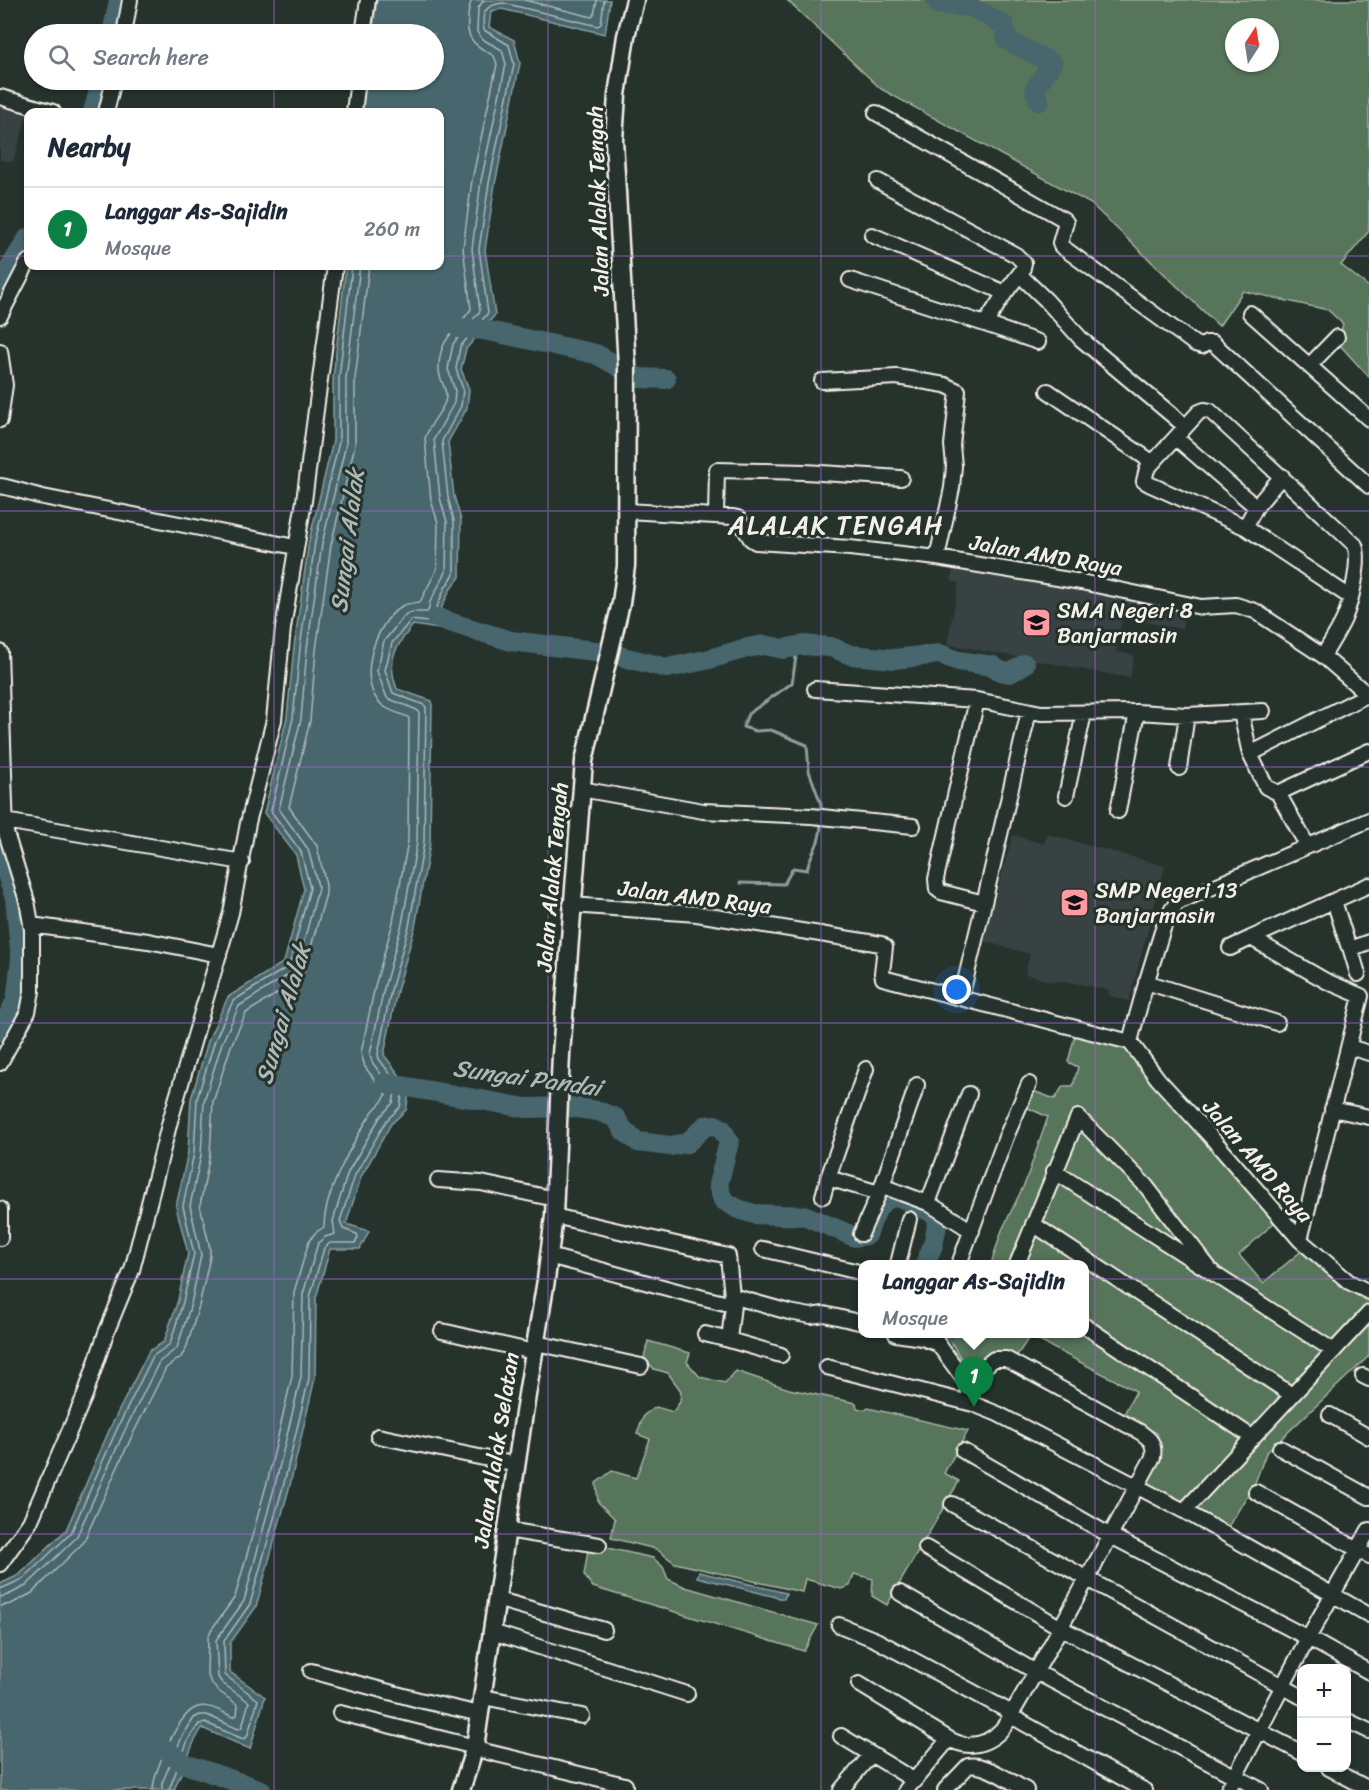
<!DOCTYPE html>
<html lang="en">
<head>
<meta charset="utf-8">
<style>
  :root { --surface:#fff; --page:#f6f6f7; --text:#1f2937; --muted:#747a83; --line:#e0e1e3; --accent:#0b8043 }
  body { margin:0; font-family:Sriracha,sans-serif; background:var(--page); color:var(--text) }
  .controls { position:absolute; right:18px; bottom:18px; display:grid; overflow:hidden; border-radius:12px; box-shadow:0 2px 4px #0004 }
  .controls button { width:54px; height:54px; display:grid; place-items:center; padding:0; border:0; border-bottom:2px solid var(--line); background:var(--surface); color:var(--text); font:30px sans-serif }
  .compass { position:absolute; left:1225px; top:18px; width:54px; height:54px; border-radius:50%; background:var(--surface); box-shadow:0 2px 4px #0004; rotate:12deg }
  .you { position:absolute; left:957px; top:990px; width:21px; height:21px; margin:-15px; border:4px solid #fff; border-radius:50%; background:#1a73e8; box-shadow:0 0 0 9px #1a73e833 }
  .badge { display:grid; place-items:center; width:39px; height:39px; border-radius:50%; background:var(--accent); color:#fff; font-size:20px; font-weight:700 }
  .pin { position:absolute; translate:-50% -50px; filter:drop-shadow(0 2px 3px #0008) }
  .pin::after { content:''; position:absolute; top:32px; width:21px; height:18px; background:inherit; clip-path:polygon(0 0,100% 0,50% 100%) }
  .popup { position:absolute; left:858px; top:1260px; width:231px; height:78px; box-sizing:border-box; display:grid; place-content:center; border-radius:12px; background:var(--surface); filter:drop-shadow(0 2px 4px #0005); font-size:20px; white-space:nowrap; color:var(--muted) }
  .popup b { font-size:22px; color:var(--text) }
  .popup::after { content:''; position:absolute; left:50%; top:100%; margin-left:-12px; border:12px solid transparent; border-top-color:var(--surface) }
  .list { margin:0; padding:0; list-style:none }
  h2 { display:flex; justify-content:space-between; align-items:center; height:78px; margin:0; padding:0 24px; font-size:26px }
  h2 small { font-size:20px; font-weight:400; color:var(--muted) }
  .list li { display:grid; grid-template-columns:39px 1fr auto; gap:18px; align-items:center; box-sizing:border-box; height:84px; padding:0 24px; border-top:2px solid var(--line) }
  .list b { display:block; font-size:22px; white-space:nowrap }
  .list p { margin:0; font-size:20px; white-space:nowrap; color:var(--muted) }
  .list em { font-size:20px; font-style:normal; color:var(--muted) }
  .icon { flex:none; width:33px; height:33px; fill:none; stroke:currentColor; stroke-width:2; stroke-linecap:round; stroke-linejoin:round }
  .map { position:relative; flex:none; width:1369px; height:1790px; overflow:hidden }
  .search { position:absolute; background:var(--surface); box-shadow:0 2px 4px #0004; left:24px; top:24px; width:420px; height:66px; display:flex; align-items:center; gap:15px; box-sizing:border-box; padding:0 21px; border-radius:33px; color:var(--muted); font-size:22px }
  .panel { position:absolute; background:var(--surface); box-shadow:0 2px 4px #0004; left:24px; top:108px; width:420px; height:162px; border-radius:12px }
  .map>svg:first-child { display:block }
</style>
</head>
<body>
<div class="map">
<svg width="1369" height="1790" viewBox="0 0 1369 1790">
  <rect width="100%" height="100%" fill="#26332d"/>
  <filter id="ink" filterUnits="userSpaceOnUse"><feTurbulence type="fractalNoise" baseFrequency=".0167" numOctaves="2"/><feDisplacementMap in="SourceGraphic" scale="12" xChannelSelector="R" yChannelSelector="G"/><feConvolveMatrix kernelMatrix="1 2 1 2 8 2 1 2 1" color-interpolation-filters="sRGB"/></filter>
  <g filter="url(#ink)">
    <!-- built -->
    <path fill="#374242" d="M 0,90 L 74,112 L 28,112 L 28,119 L 26,119 L 13,162 L 0,160 Z
      M 954,561 L 1186,603 L 1182,629 L 1122,618 L 1116,652 L 1134,655 L 1130,678 L 947,644 L 959,583 L 951,581 Z
      M 1047,834 L 1165,866 L 1129,1001 L 1108,995 L 1109,990 L 1064,981 L 1053,982 L 1025,974 L 1030,954 L 983,941 L 1013,835 L 1044,844 Z"/>
    <!-- green -->
    <path fill="#57745a" stroke="#a6b2a1" stroke-width="1.5" fill-rule="evenodd" d="M 787,0 L 1369,0 L 1369,231 L 1341,265 L 1369,287 L 1369,377 L 1338,343 L 1343,324 L 1328,310 L 1243,291 L 1219,326 L 1091,204 L 881,89 ZM 1234,27 L 1270,27 L 1270,63 L 1234,63 Z
      M 1076,1031 L 1124,1044 L 1276,1221 L 1239,1255 L 1263,1283 L 1304,1249 L 1369,1294 L 1369,1356 L 1266,1453 L 1255,1483 L 1227,1529 L 1143,1481 L 1160,1447 L 1157,1433 L 1123,1416 L 1136,1391 L 1030,1336 L 1016,1357 L 999,1354 L 969,1372 L 946,1334 L 1085,1334 L 1085,1264 L 991,1264 L 1002,1230 L 1025,1183 L 1048,1117 L 1026,1107 L 1033,1091 L 1055,1099 L 1063,1086 L 1073,1086 L 1078,1067 L 1068,1062 Z
      M 648,1341 L 690,1353 L 687,1362 L 700,1377 L 725,1383 L 736,1371 L 789,1389 L 856,1403 L 857,1408 L 865,1410 L 868,1408 L 968,1431 L 944,1473 L 959,1481 L 887,1605 L 872,1596 L 873,1579 L 854,1574 L 850,1586 L 841,1589 L 805,1579 L 802,1592 L 675,1563 L 656,1549 L 611,1538 L 615,1519 L 598,1502 L 596,1483 L 612,1471 L 636,1478 L 650,1439 L 637,1434 L 644,1415 L 656,1407 L 673,1412 L 680,1402 L 681,1391 L 668,1373 L 654,1369 L 644,1357 Z
      M 589,1544 L 653,1558 L 663,1567 L 668,1579 L 685,1587 L 818,1625 L 804,1651 L 593,1587 L 584,1575 Z"/>
    <!-- water -->
    <path fill="#46666d" stroke="#8c9e9e" stroke-width="1.5" d="M 377,0 L 610,0 L 605,34 L 502,9 L 491,11 L 489,27 L 514,40 L 520,63 L 495,184 L 485,250 L 495,315 L 466,349 L 461,369 L 469,389 L 467,408 L 448,442 L 454,496 L 461,520 L 460,577 L 450,590 L 441,609 L 464,620 L 458,632 L 413,625 C 395,649 386,658 397,689 L 432,701 L 430,843 L 415,927 L 397,991 L 384,1055 L 410,1089 L 406,1110 L 391,1124 L 361,1177 L 346,1224 L 369,1231 L 360,1249 L 330,1249 L 316,1298 L 315,1378 L 290,1485 L 256,1607 L 230,1643 L 230,1672 L 265,1697 L 250,1749 L 202,1728 L 194,1742 L 174,1790 L 0,1790 L 0,1584 L 19,1575 L 66,1530 L 111,1426 L 149,1351 L 164,1342 L 178,1300 L 188,1253 L 176,1207 L 188,1152 L 191,1099 L 209,1038 L 228,997 L 284,962 L 304,889 L 296,855 L 264,813 L 287,717 L 294,647 L 309,541 L 333,441 L 333,378 L 346,266 L 440,266 L 440,112 L 361,112 L 366,80 L 434,80 L 434,34 L 372,34 Z
      M 699,1572 L 786,1593 L 784,1599 L 697,1577 Z"/>
    <g fill="none" stroke-linecap="round" stroke-linejoin="round">
      <!-- shore -->
      <path stroke="#aeb9b7" stroke-width="1.5" d="M 524,0 L 592,17 L 594,15 L 597,0
        M 0,1589 L 23,1579 L 71,1533 L 117,1429 L 153,1356 L 170,1344 L 183,1302 L 194,1254 L 183,1206 L 194,1153 L 197,1099 L 215,1040 L 233,1001 L 289,966 L 310,888 L 301,852 L 271,811 L 293,718 L 300,648 L 315,542 L 339,442 L 339,378 L 352,266
        M 0,1597 L 8,1595 L 26,1586 L 76,1538 L 124,1432 L 159,1362 L 177,1348 L 191,1304 L 201,1255 L 190,1206 L 201,1155 L 204,1101 L 222,1043 L 239,1006 L 296,970 L 317,893 L 318,886 L 308,849 L 279,809 L 301,719 L 307,649 L 322,544 L 346,444 L 346,378 L 360,266
        M 0,1606 L 11,1604 L 32,1593 L 83,1543 L 132,1436 L 166,1368 L 181,1357 L 186,1349 L 199,1306 L 210,1257 L 210,1248 L 200,1206 L 210,1154 L 213,1102 L 231,1046 L 246,1013 L 297,981 L 303,975 L 326,894 L 326,885 L 317,846 L 289,807 L 310,721 L 316,650 L 331,545 L 355,445 L 355,379 L 369,266
        M 153,1790 C 153,1772 179,1711 198,1707 C 210,1704 222,1712 233,1717 L 237,1715 L 238,1705 L 217,1690 L 210,1681 L 207,1672 L 208,1638 L 211,1630 L 235,1597 L 268,1479 L 292,1376 L 294,1292 L 309,1241 L 315,1233 L 324,1227 C 324,1193 353,1142 371,1114 C 375,1107 383,1103 386,1095 L 365,1067 L 361,1053 L 375,986 L 393,922 L 408,841 L 409,719 L 408,717 C 399,713 389,711 382,705 C 355,682 375,622 402,606 C 408,603 414,603 420,602 L 437,569 L 438,523 L 431,500 L 425,439 C 428,425 440,415 445,402 C 449,390 439,381 439,370 C 438,339 456,331 471,309 L 463,248 L 472,180 L 497,64 L 494,56 C 478,47 465,41 468,19 C 468,12 469,6 472,0
        M 162,1790 L 162,1783 L 182,1737 L 194,1718 L 200,1715 L 207,1715 L 238,1729 L 242,1727 L 249,1702 L 222,1683 L 218,1677 L 216,1640 L 244,1601 L 276,1481 L 301,1377 L 303,1294 L 318,1243 L 325,1237 L 335,1234 L 333,1221 L 348,1172 L 380,1117 L 393,1103 L 395,1093 L 372,1062 L 370,1054 L 384,988 L 402,924 L 417,842 L 419,713 L 417,710 L 387,698 L 377,671 L 384,641 L 406,614 L 413,612 L 428,612 L 430,602 L 446,572 L 447,522 L 440,498 L 434,439 L 454,403 L 455,391 L 448,369 L 453,344 L 480,311 L 472,249 L 481,181 L 506,64 L 502,50 L 482,39 L 477,32 L 478,8 L 484,0
        M 169,1790 L 188,1740 L 199,1724 L 206,1723 L 243,1739 L 247,1737 L 258,1700 L 225,1675 L 224,1641 L 250,1604 L 284,1483 L 309,1378 L 310,1297 L 324,1248 L 330,1243 L 355,1243 L 358,1238 L 357,1234 L 343,1229 L 340,1221 L 355,1175 L 386,1121 L 400,1107 L 403,1091 L 379,1059 L 378,1054 L 391,990 L 409,926 L 424,843 L 426,707 L 424,705 L 393,693 L 385,670 L 392,643 L 411,620 L 445,624 L 449,622 C 446,615 437,617 436,609 L 445,588 L 454,574 L 454,521 L 448,497 L 442,441 L 461,406 L 463,389 L 456,369 L 460,347 L 488,313 L 479,249 L 489,183 L 514,64 L 509,45 L 484,30 C 481,12 485,5 503,3 L 598,26 L 601,24 L 604,0"/>
      <!-- stream -->
      <path stroke="#8c9e9e" stroke-width="3" d="M 784,649 L 796,657 L 792,683 L 748,714 L 743,727 L 756,731 L 771,730 L 807,745 L 809,771 L 821,804 L 821,813
        M 740,883 L 784,884 L 793,868 L 807,870 C 811,850 821,846 821,822"/>
      <!-- river -->
      <path stroke="#46666d" stroke-width="20" d="M 936,0 L 938,4 L 971,7 L 1004,25 L 1007,40 L 1052,63 L 1035,89 L 1039,101
        M 112,34 L 119,0
        M 93,112 L 102,80
        M 0,284 L 28,238
        M 459,328 L 484,330 L 596,354 L 639,378 L 666,379
        M 436,618 L 511,641 L 603,652 L 667,668 L 706,660 L 747,648 L 764,645 L 784,649 L 802,645 L 831,647 L 851,655 L 894,659 L 940,654 L 958,661 L 993,666 L 1000,671 L 1010,673 L 1025,664
        M 0,854 L 15,898 L 21,959 L 16,1001 L 0,1031
        M 385,1083 L 526,1108 L 570,1107 L 598,1111 L 616,1118 L 624,1131 L 638,1142 L 670,1146 L 687,1143 L 705,1126 L 715,1125 L 722,1129 L 729,1142 L 718,1185 L 723,1200 L 738,1209 L 754,1214 L 806,1216 L 855,1237 L 867,1235 C 873,1219 878,1195 900,1197 L 939,1216 L 933,1245 L 925,1264
        M 943,1334 L 944,1335
        M 165,1749 L 185,1764 L 261,1790"/>
      <defs>
        <path id="minor" d="M 124,34 L 130,0
          M 363,34 L 368,0
          M 0,97 L 53,112
          M 106,112 L 114,80
          M 354,112 L 358,80
          M 876,113 L 1063,219 L 1066,222 L 1060,243 L 1061,246 L 1195,344 L 1202,346 L 1207,343 L 1213,343 L 1369,486
          M 878,181 L 1016,255 L 1024,263 L 1021,276 L 1046,300 L 1081,339 L 1185,426
          M 872,235 L 1005,293
          M 850,280 L 985,324 L 1005,293 L 1021,272
          M 1250,313 L 1369,419
          M 0,316 L 28,262
          M 985,324 L 1038,342
          M 0,351 L 5,385 L 0,420
          M 1310,365 L 1337,337
          M 822,381 L 897,377 L 945,385 L 958,391 L 952,445 L 954,466 L 952,488 L 937,558
          M 1048,391 L 1152,462
          M 1176,438 L 1256,507
          M 0,486 C 15,488 28,494 43,497 L 295,547
          M 626,511 L 733,517 L 738,518 L 751,539 L 756,542 L 850,548 L 937,558 L 1081,582 L 1201,607 L 1236,605 L 1255,611 L 1323,656 L 1368,695
          M 716,516 L 717,470 L 805,472 L 901,478
          M 1245,527 L 1256,507 L 1282,476
          M 0,652 L 6,833 L 27,901 L 32,929 L 32,991 L 28,1012 L 0,1063
          M 1323,656 C 1330,644 1338,632 1344,619 C 1351,602 1361,562 1355,545 L 1210,411 L 1204,410 L 1199,412 L 1147,469 L 1144,481 L 1149,484 L 1245,527 L 1350,597
          M 815,689 L 977,700 L 1041,713 L 1137,712 L 1187,715 L 1263,711
          M 1241,713 L 1250,754
          M 1179,768 L 1187,715
          M 581,789 L 703,811 L 811,816 L 913,826
          M 1278,793 L 1369,751
          M 1066,796 L 1084,713
          M 1118,811 L 1137,712
          M 1369,820 L 1178,902 C 1166,914 1162,932 1157,948 C 1147,979 1138,1010 1130,1042 L 1158,1079 L 1211,1137 L 1300,1240 L 1349,1282 L 1369,1292
          M 5,821 L 242,862
          M 1307,845 L 1278,793 L 1266,787 L 1250,754 L 1369,694
          M 1334,901 L 1348,945 L 1355,947 L 1369,942
          M 984,903 L 1029,711
          M 571,905 L 697,914 L 881,944 L 885,947 L 882,973 L 883,978 L 1130,1042
          M 31,925 L 148,941 L 219,955
          M 1251,938 L 1369,885
          M 1350,947 L 1358,974
          M 1230,948 L 1251,938 L 1326,981 L 1361,996 L 1300,1240
          M 1146,982 L 1277,1023
          M 961,998 L 984,903 L 941,892 L 937,889 L 936,879 L 977,700
          M 1349,1047 L 1369,1053
          M 917,1085 L 882,1186 L 928,1203 L 972,1231
          M 1332,1109 L 1369,1117
          M 1054,1171 L 1334,1351
          M 828,1178 L 866,1069
          M 438,1180 L 481,1183 L 555,1199
          M 823,1196 L 828,1178 L 879,1193
          M 928,1203 L 969,1094
          M 0,1209 L 0,1238
          M 554,1216 L 728,1256 L 732,1296 L 789,1312 L 811,1316 L 824,1314 L 863,1323
          M 1033,1224 L 1292,1395
          M 861,1234 L 882,1186
          M 763,1249 L 863,1273
          M 548,1256 C 610,1271 671,1291 733,1305
          M 898,1264 L 909,1219
          M 959,1264 L 1006,1137 L 1029,1084
          M 1017,1264 L 1078,1117 L 1146,1186 L 1213,1273
          M 732,1299 L 733,1305 L 729,1340 L 781,1355
          M 1085,1326 L 1252,1437
          M 442,1331 L 534,1352
          M 705,1334 L 729,1340
          M 896,1334 L 922,1338 L 938,1344
          M 932,1334 L 938,1344 L 966,1382 L 973,1404 L 998,1414 L 1184,1511 L 1369,1615
          M 536,1343 L 641,1366
          M 827,1367 L 973,1404
          M 1363,1376 L 1369,1379
          M 966,1382 L 994,1359 L 1006,1359 L 1140,1432 C 1150,1439 1155,1443 1153,1457 C 1106,1542 1062,1629 1012,1713
          M 1330,1415 L 1369,1437
          M 378,1436 L 517,1465
          M 1280,1448 L 1369,1497
          M 963,1451 L 1109,1535 L 1308,1638 L 1369,1672
          M 1256,1492 L 1369,1556
          M 952,1504 L 1302,1697
          M 1184,1511 L 1369,1313
          M 507,1530 L 599,1545
          M 926,1548 L 1061,1628 L 1302,1753
          M 0,1564 L 30,1522 L 85,1395 L 106,1333 L 132,1270 L 170,1121 L 231,913 L 248,823 L 274,720 L 283,628 L 304,501 L 335,266
          M 900,1593 L 1036,1672 L 1261,1790
          M 496,1599 L 604,1630
          M 839,1625 L 876,1640 L 1012,1713 C 1001,1738 976,1754 949,1739 L 859,1684
          M 492,1632 L 687,1694
          M 311,1671 L 419,1700 L 480,1714
          M 483,1697 L 582,1716
          M 340,1713 L 475,1747
          M 1011,1716 L 1144,1790
          M 1346,1720 L 1369,1731
          M 841,1736 L 915,1781
          M 475,1749 L 625,1785
          M 1329,1768 L 1369,1789
          M 841,1790 L 871,1755
          M 906,1790 L 949,1739
          M 945,1790 L 968,1766 C 984,1762 1011,1782 1026,1790
          M 1228,1790 L 1308,1638 L 1369,1530"/>
        <path id="tertiary" d="M 461,1790 L 475,1747 L 524,1413 L 546,1280 L 554,1216 L 561,1054 L 584,761 L 621,603 L 626,566 L 627,366 L 614,140 L 617,95 L 626,36 L 635,0"/>
      </defs>
      <!-- minor casing -->
      <use href="#minor" stroke="#f4f1e8" stroke-width="18"/>
      <!-- tertiary casing -->
      <use href="#tertiary" stroke="#f4f1e8" stroke-width="21"/>
      <!-- minor -->
      <use href="#minor" stroke="#26332d" stroke-width="14"/>
      <!-- tertiary -->
      <use href="#tertiary" stroke="#26332d" stroke-width="16"/>
    </g>
  </g>
  <!-- grid -->
  <path fill="none" stroke="#9f67cb" stroke-width="1.5" stroke-opacity="0.55" d="M 274,0 L 274,34M 548,0 L 548,1790M 821,0 L 821,1790M 1095,0 L 1095,1790M 274,80 L 274,112M 0,256 L 28,256M 440,256 L 1369,256M 274,266 L 274,1790M 0,511 L 1369,511M 0,767 L 1369,767M 0,1023 L 1369,1023M 0,1279 L 1369,1279M 0,1534 L 1369,1534"/>
  <!-- icons -->
  <defs>
    <symbol id="school-square" viewBox="-11 -11 22 22"><rect x="-9" y="-9" width="18" height="18" rx="4" fill="#ff9aa2" stroke="#26332d"/><path d="M0-5L7-2L0 1L-7-2ZM-4 1L0 2.5L4 1V4Q0 6-4 4Z" fill="#111"/></symbol>
  </defs>
  <g fill-rule="evenodd">
    <use href="#school-square" x="1020" y="606" width="33" height="33"/>
    <use href="#school-square" x="1058" y="886" width="33" height="33"/>
  </g>
  <g text-anchor="middle" dominant-baseline="central" stroke-width="6" stroke-linejoin="round" paint-order="stroke">
    <!-- street labels -->
    <g font-size="22" fill="#f4f1e8" stroke="#26332d">
      <text transform="translate(598 201) rotate(-92)">Jalan Alalak Tengah</text>
      <text transform="translate(1046 555) rotate(10)">Jalan AMD Raya</text>
      <text transform="translate(552 877) rotate(-85)">Jalan Alalak Tengah</text>
      <text transform="translate(695 897) rotate(7)">Jalan AMD Raya</text>
      <text transform="translate(1258 1161) rotate(49)">Jalan AMD Raya</text>
      <text transform="translate(496 1450) rotate(-81)">Jalan Alalak Selatan</text>
    </g>
    <!-- poi labels -->
    <g font-size="22" fill="#f4f1e8" stroke="#26332d" text-anchor="start">
      <text x="1057" y="610">SMA Negeri 8<tspan x="1057" dy="25">Banjarmasin</tspan></text>
      <text x="1095" y="890">SMP Negeri 13<tspan x="1095" dy="25">Banjarmasin</tspan></text>
    </g>
    <!-- water labels -->
    <g font-size="24" font-style="italic" fill="#aeb9b7" stroke="#26332d">
      <text transform="translate(347 541) rotate(-83)">Sungai Alalak</text>
      <text transform="translate(283 1014) rotate(-74)">Sungai Alalak</text>
      <text transform="translate(527 1078) rotate(8)">Sungai Pandai</text>
    </g>
    <!-- quarter labels -->
    <g font-size="26" letter-spacing="1.5" fill="#f4f1e8" stroke="#26332d">
      <text x="836" y="525">ALALAK TENGAH</text>
    </g>
  </g>
</svg>
<div class="controls">
<button>+</button>
<button>−</button>
</div>
<svg class="compass" viewBox="-18 -18 36 36"><path d="M0-13l5 13h-10z" fill="#e53935"/><path d="M0 13l5-13h-10z" fill="#747a83"/></svg>
<div class="you"></div>
<div class="pin badge" style="left:974px;top:1407px">1</div>
<div class="popup"><b>Langgar As-Sajidin</b>Mosque</div>
<div class="search"><svg class="icon" aria-label="search" viewBox="0 0 24 24"><circle cx="10" cy="10" r="6"/><path d="M15 15l6 6"/></svg>Search here</div>
<section class="panel">
<h2>Nearby<small></small></h2>
<ul class="list">
<li><span class="badge">1</span><div><b>Langgar As-Sajidin</b><p>Mosque</p></div><em>260 m</em></li>
</ul>
</section>
</div>
</body>
</html>
